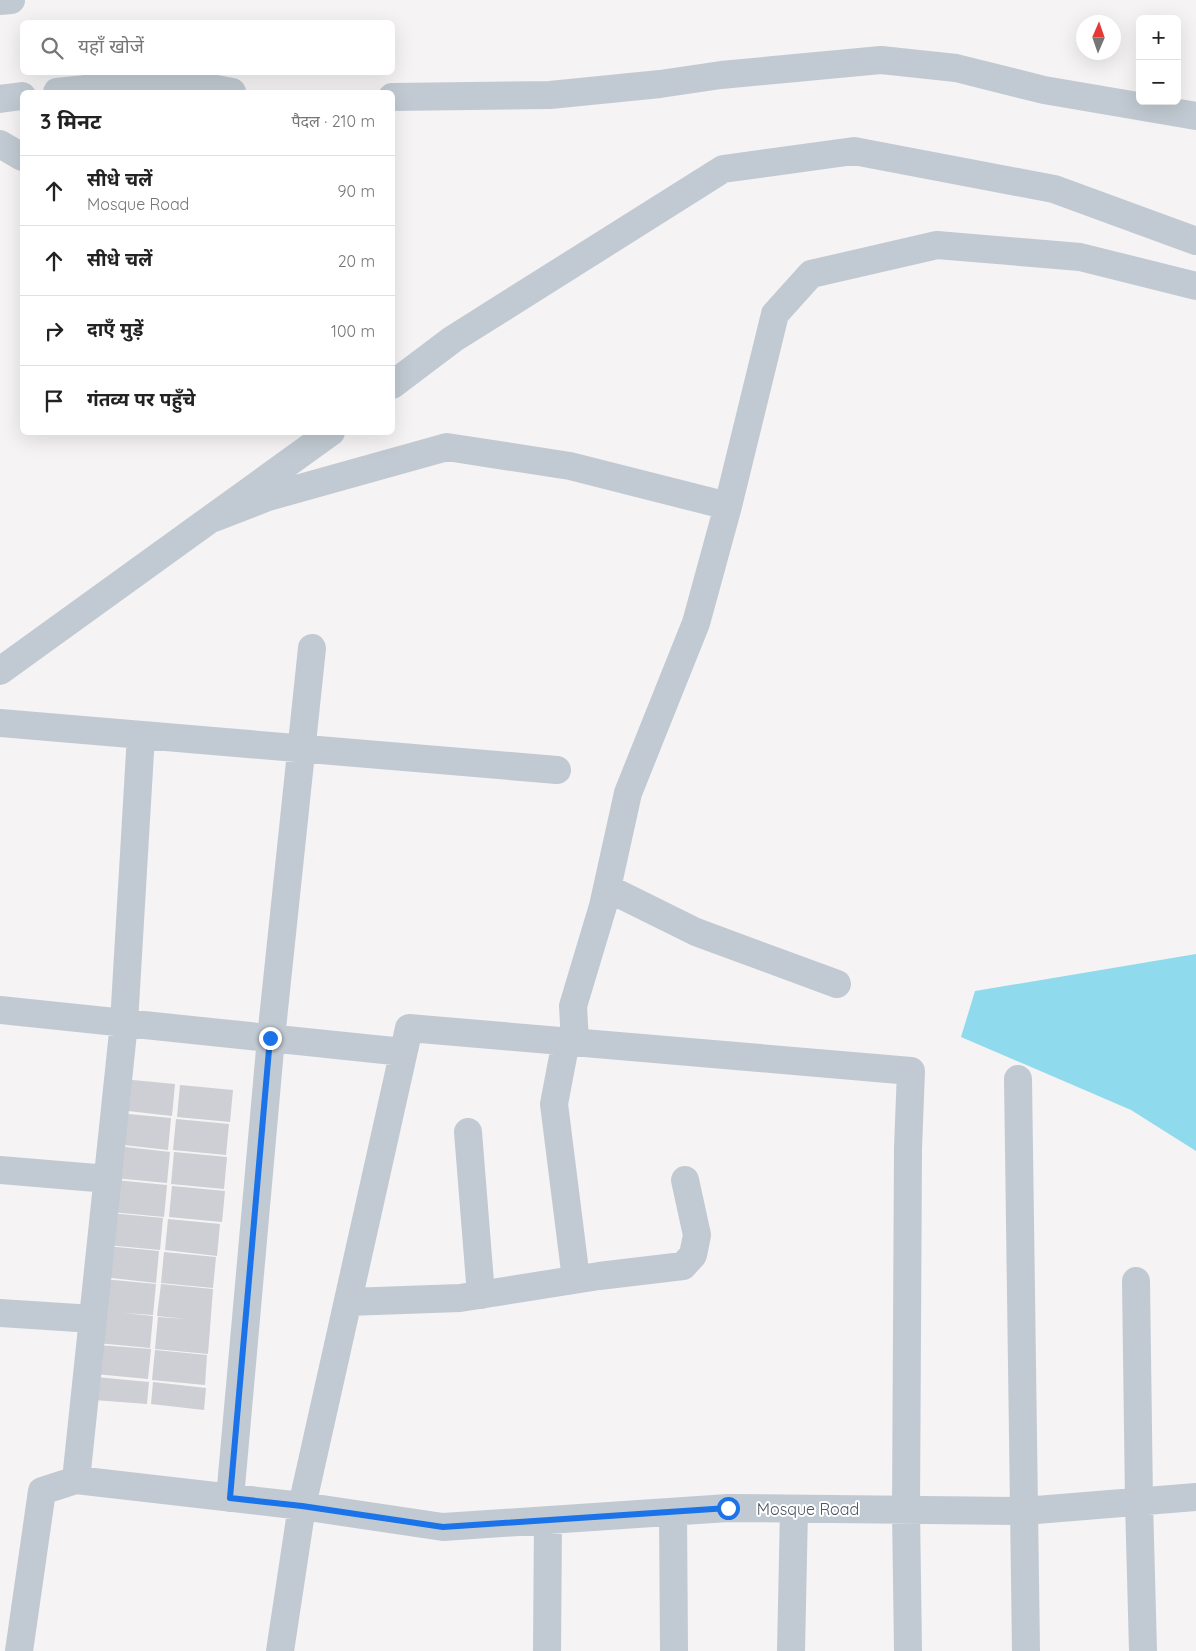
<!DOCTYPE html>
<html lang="hi">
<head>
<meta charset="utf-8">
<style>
  :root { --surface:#fff; --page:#f6f6f6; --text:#222; --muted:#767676; --line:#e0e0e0 }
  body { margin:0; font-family:Quicksand,"Noto Sans Devanagari",sans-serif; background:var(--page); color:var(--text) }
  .controls { position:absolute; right:15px; top:15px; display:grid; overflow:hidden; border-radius:8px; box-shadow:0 5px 20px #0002 }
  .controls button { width:45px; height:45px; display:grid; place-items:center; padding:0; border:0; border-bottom:1px solid var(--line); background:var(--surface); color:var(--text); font:25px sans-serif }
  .compass { position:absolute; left:1076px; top:15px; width:45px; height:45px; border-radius:50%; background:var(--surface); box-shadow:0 5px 20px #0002; rotate:2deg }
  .stop { position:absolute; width:15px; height:15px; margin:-11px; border:4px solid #1a73e8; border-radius:50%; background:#fff }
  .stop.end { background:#1a73e8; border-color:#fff; box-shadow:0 1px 5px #0008 }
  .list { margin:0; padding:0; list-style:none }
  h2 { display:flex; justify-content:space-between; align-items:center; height:65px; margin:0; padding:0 20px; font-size:21px }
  h2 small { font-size:16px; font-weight:400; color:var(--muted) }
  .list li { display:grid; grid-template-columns:32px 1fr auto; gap:15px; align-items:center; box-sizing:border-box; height:70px; padding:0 20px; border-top:1px solid var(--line) }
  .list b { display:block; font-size:19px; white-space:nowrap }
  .list p { margin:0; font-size:16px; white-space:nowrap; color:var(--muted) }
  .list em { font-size:16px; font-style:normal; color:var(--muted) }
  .icon { flex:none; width:28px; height:28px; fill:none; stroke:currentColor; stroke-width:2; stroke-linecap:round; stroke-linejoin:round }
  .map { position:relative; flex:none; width:1196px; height:1651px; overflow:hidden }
  .search { position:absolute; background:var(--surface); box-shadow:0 5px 20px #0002; left:20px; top:20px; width:375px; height:55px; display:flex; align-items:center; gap:12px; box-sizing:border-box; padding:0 18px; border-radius:8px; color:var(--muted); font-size:19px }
  .panel { position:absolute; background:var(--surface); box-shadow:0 5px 20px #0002; left:20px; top:90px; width:375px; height:345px; border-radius:8px }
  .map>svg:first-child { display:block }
</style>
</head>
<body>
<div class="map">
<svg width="1196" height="1651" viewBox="0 0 1196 1651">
  <rect width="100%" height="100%" fill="#f5f3f3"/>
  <!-- water -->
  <path fill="#90daee" d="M 1196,954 L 1196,1151 L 1131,1110 L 961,1037 L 975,991 Z"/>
  <!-- building -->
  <path fill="#cdcfd5" d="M 122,1079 L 175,1084 L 172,1116 L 119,1110 Z
    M 180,1085 L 233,1090 L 230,1122 L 177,1117 Z
    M 118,1113 L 171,1118 L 168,1150 L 115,1144 Z
    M 176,1119 L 229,1124 L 226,1155 L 173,1150 Z
    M 117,1146 L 170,1152 L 167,1183 L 114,1178 Z
    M 174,1152 L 227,1157 L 224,1189 L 171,1184 Z
    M 115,1180 L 167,1185 L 164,1217 L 111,1212 Z
    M 172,1186 L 225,1191 L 222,1222 L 169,1217 Z
    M 110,1213 L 163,1218 L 160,1250 L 107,1245 Z
    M 168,1219 L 220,1224 L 217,1256 L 165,1250 Z
    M 106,1246 L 159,1251 L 156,1283 L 103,1277 Z
    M 164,1252 L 216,1257 L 213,1288 L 161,1283 Z
    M 103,1279 L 156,1284 L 153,1315 L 123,1313 L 153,1316 L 150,1348 L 97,1343 Z
    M 161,1284 L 213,1289 L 208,1354 L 155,1349 L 158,1317 L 186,1319 L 157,1316 Z
    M 98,1345 L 151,1349 L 148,1379 L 95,1374 Z
    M 155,1350 L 207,1355 L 205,1385 L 152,1380 Z
    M 96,1377 L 149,1382 L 147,1404 L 94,1400 Z
    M 153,1382 L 206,1388 L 204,1410 L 151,1404 Z"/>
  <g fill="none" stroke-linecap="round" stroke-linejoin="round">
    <!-- minor -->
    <path stroke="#c1cad2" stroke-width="28" d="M 0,1 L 11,0
      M 57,92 L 143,83 L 195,85 L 232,92
      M 392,97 L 550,95 L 660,84 L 721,75 L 881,60 L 956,68 L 1044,90 L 1196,116
      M 0,99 L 22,96
      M 0,144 L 22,157
      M 392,385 L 453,339 L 723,169 L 854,151 L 1054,189 L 1196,241
      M 214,518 L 268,497 L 447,447 L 570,466 L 728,506
      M 0,671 L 331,432
      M 0,723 L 557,770
      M 607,888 L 696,932 L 837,984
      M 0,1010 L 403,1052
      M 566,1041 L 554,1104 L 576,1279
      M 575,1042 L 573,1006 L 603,906 L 628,793 L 696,623 L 728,506 L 775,314 L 811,274 L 937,245 L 1080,257 L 1196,286
      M 1018,1079 L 1026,1651
      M 468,1132 L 481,1295
      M 0,1170 L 108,1179
      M 1136,1281 L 1139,1502 L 1143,1651
      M 348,1302 L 460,1298 L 599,1276 L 683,1266 L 693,1255 L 697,1235 L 685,1180
      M 0,1313 L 93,1319
      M 76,1480 L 302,1506 L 443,1527 L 728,1508 L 1024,1511 L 1196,1497
      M 230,1498 L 271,1038 L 312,648
      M 673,1512 L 674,1651
      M 19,1651 L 42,1491 L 76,1480 L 124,1023 L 141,735
      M 280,1651 L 302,1506 L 409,1028 L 911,1071 L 908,1148 L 906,1510 L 908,1651
      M 547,1651 L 548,1520
      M 791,1651 L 794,1509"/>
  </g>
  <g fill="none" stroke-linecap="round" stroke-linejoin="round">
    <!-- route -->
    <path stroke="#1a73e8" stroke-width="6" d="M 270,1038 L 230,1498 L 302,1506 L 443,1527 L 728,1508"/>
  </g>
  <g text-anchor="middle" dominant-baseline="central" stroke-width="4" stroke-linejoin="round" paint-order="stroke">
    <!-- street labels -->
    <g font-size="16" fill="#4a5661" stroke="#fff">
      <text x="808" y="1509">Mosque Road</text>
    </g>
  </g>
</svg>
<div class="controls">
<button>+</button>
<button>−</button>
</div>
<svg class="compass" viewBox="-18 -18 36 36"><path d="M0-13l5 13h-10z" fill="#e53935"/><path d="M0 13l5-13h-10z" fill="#767676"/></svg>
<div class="stop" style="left:728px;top:1508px"></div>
<div class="stop end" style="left:270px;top:1038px"></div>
<div class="search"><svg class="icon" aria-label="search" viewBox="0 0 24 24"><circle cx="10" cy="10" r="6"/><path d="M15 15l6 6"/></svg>यहाँ खोजें</div>
<section class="panel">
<h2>3 मिनट<small>पैदल · 210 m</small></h2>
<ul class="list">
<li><svg class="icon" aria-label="ahead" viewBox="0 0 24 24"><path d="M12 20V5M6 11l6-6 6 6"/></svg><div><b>सीधे चलें</b><p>Mosque Road</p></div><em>90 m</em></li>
<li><svg class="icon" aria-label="ahead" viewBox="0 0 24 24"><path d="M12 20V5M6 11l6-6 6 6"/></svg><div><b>सीधे चलें</b></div><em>20 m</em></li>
<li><svg class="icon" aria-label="right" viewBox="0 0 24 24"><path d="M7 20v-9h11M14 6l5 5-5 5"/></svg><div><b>दाएँ मुड़ें</b></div><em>100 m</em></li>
<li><svg class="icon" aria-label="arrive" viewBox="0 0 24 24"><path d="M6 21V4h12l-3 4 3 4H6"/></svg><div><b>गंतव्य पर पहुँचे</b></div></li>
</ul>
</section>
</div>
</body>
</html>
